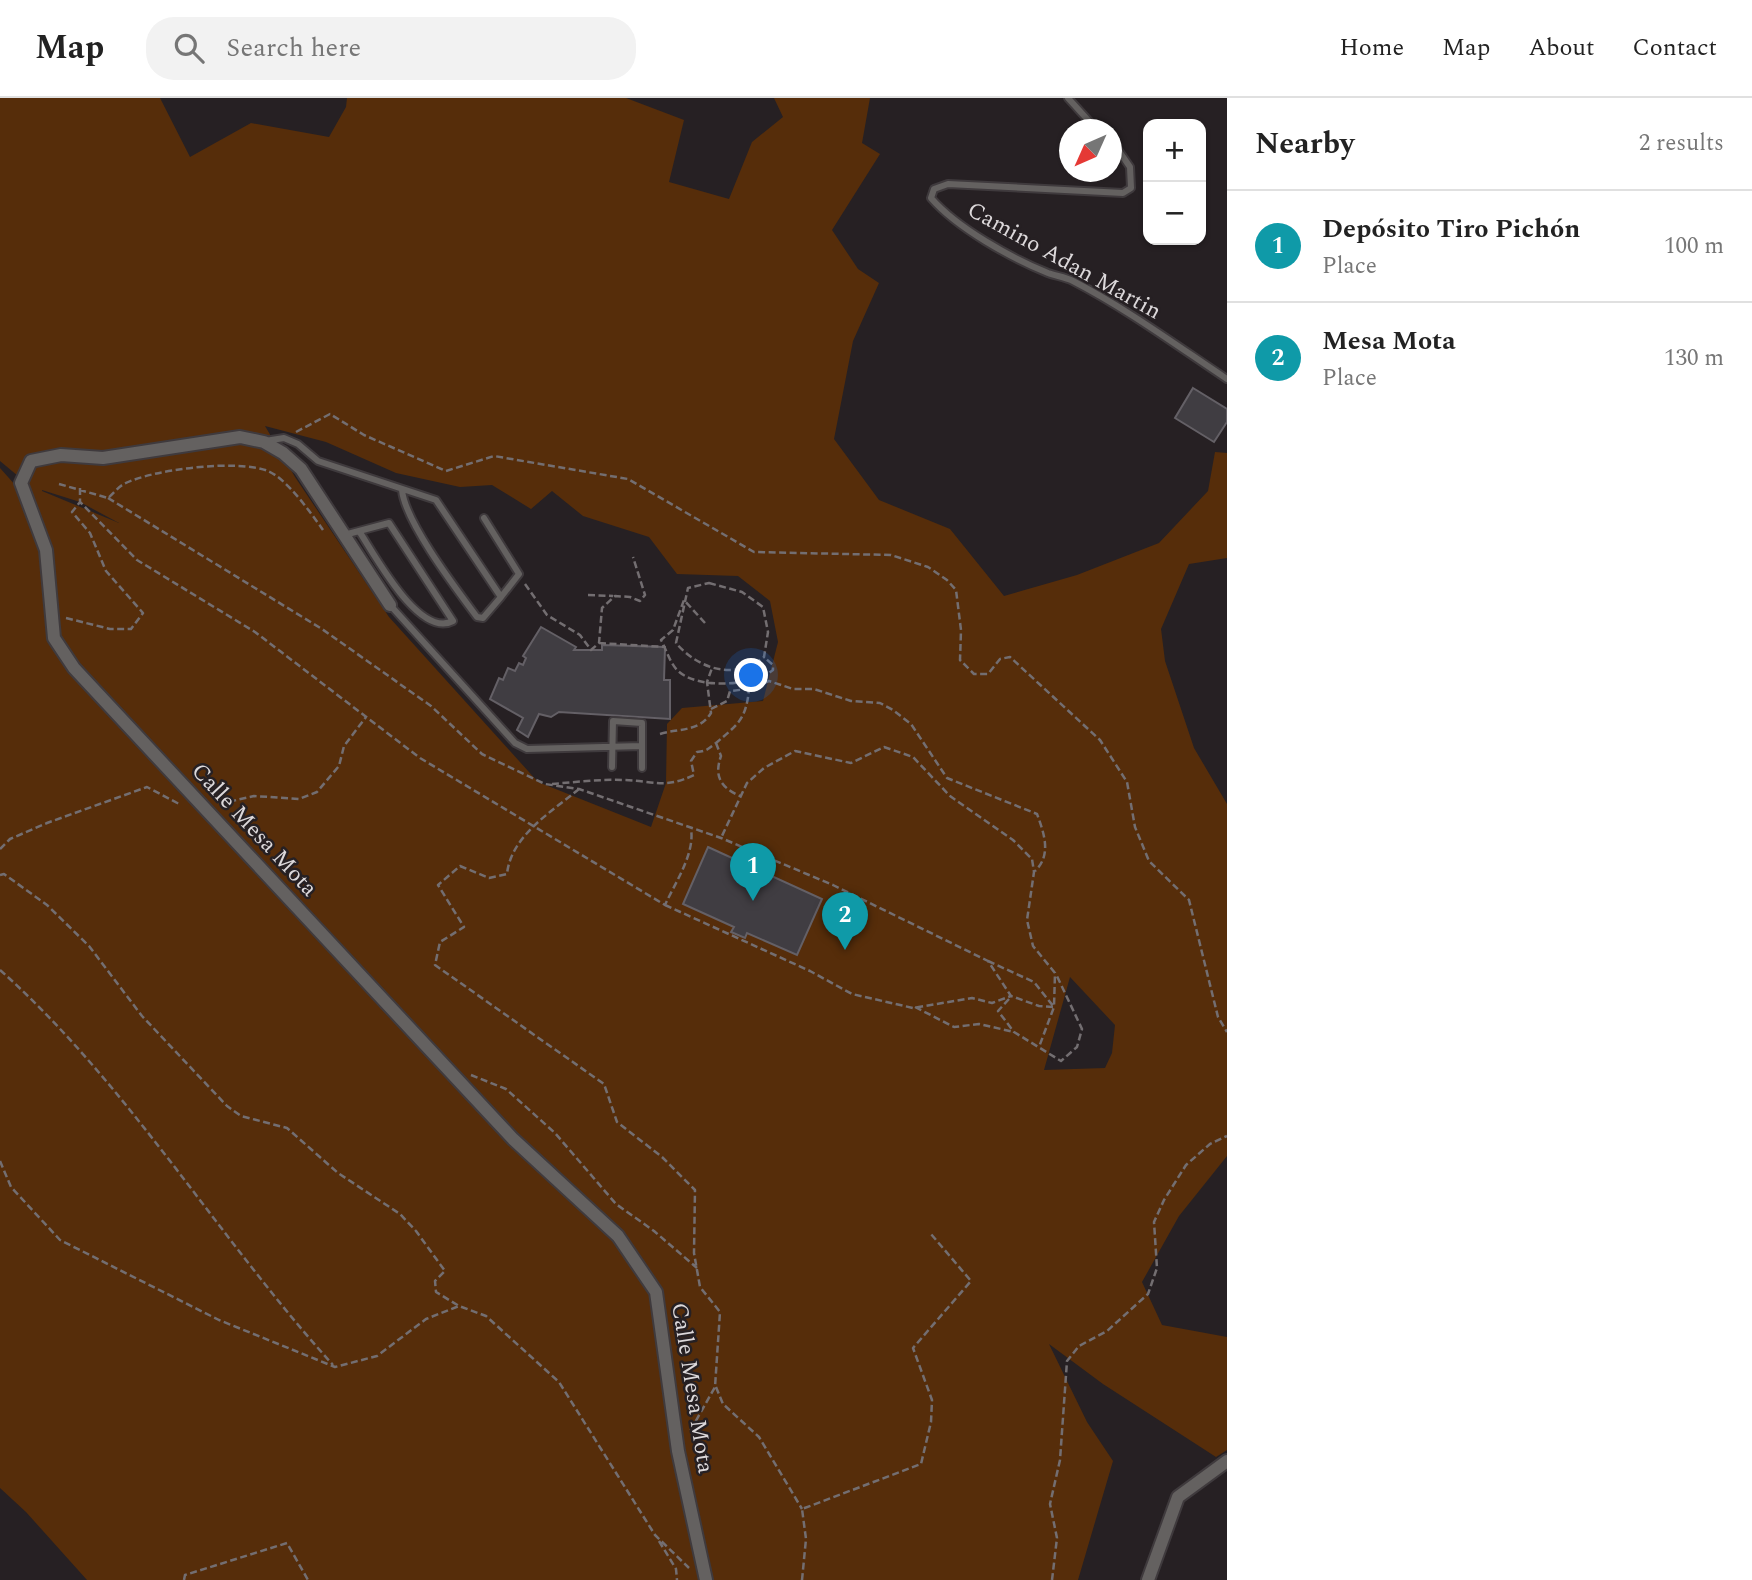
<!DOCTYPE html>
<html lang="en">
<head>
<meta charset="utf-8">
<style>
  :root { --surface:#fff; --page:#f2f2f2; --text:#222; --muted:#767676; --line:#e0e0e0; --accent:#db2777 }
  body { margin:0; font-family:Spectral,serif; background:var(--page); color:var(--text) }
  .controls { position:absolute; right:21px; top:21px; display:grid; overflow:hidden; border-radius:14px; box-shadow:0 2px 5px #0004 }
  .controls button { width:63px; height:63px; display:grid; place-items:center; padding:0; border:0; border-bottom:2px solid var(--line); background:var(--surface); color:var(--text); font:35px sans-serif }
  .compass { position:absolute; left:1059px; top:21px; width:63px; height:63px; border-radius:50%; background:var(--surface); box-shadow:0 2px 5px #0004; rotate:225deg }
  .you { position:absolute; left:752px; top:578px; width:24px; height:24px; margin:-18px; border:5px solid #fff; border-radius:50%; background:#1a73e8; box-shadow:0 0 0 10px #1a73e833 }
  .badge { display:grid; place-items:center; width:46px; height:46px; border-radius:50%; background:var(--accent); color:#fff; font-size:23px; font-weight:700 }
  .pin { position:absolute; translate:-50% -58px; filter:drop-shadow(0 2px 4px #0008) }
  .pin::after { content:''; position:absolute; top:37px; width:24px; height:21px; background:inherit; clip-path:polygon(0 0,100% 0,50% 100%) }
  .list { margin:0; padding:0; list-style:none }
  h2 { display:flex; justify-content:space-between; align-items:center; height:91px; margin:0; padding:0 28px; font-size:30px }
  h2 small { font-size:23px; font-weight:400; color:var(--muted) }
  .list li { display:grid; grid-template-columns:46px 1fr auto; gap:21px; align-items:center; box-sizing:border-box; height:112px; padding:0 28px; border-top:2px solid var(--line) }
  .list b { display:block; font-size:26px; white-space:nowrap }
  .list p { margin:0; font-size:23px; white-space:nowrap; color:var(--muted) }
  .list em { font-size:23px; font-style:normal; color:var(--muted) }
  .icon { flex:none; width:38px; height:38px; fill:none; stroke:currentColor; stroke-width:2; stroke-linecap:round; stroke-linejoin:round }
  .map { position:relative; flex:none; width:1227px; height:1482px; overflow:hidden }
  header { display:flex; align-items:center; gap:42px; box-sizing:border-box; height:98px; padding:0 35px; background:var(--surface); border-bottom:2px solid var(--line) }
  header strong { font-size:33px }
  nav { display:flex; gap:38px; margin-inline-start:auto; font-size:24px }
  .search { width:490px; height:63px; background:var(--page); display:flex; align-items:center; gap:18px; box-sizing:border-box; padding:0 24px; border-radius:28px; color:var(--muted); font-size:26px }
  main { display:flex }
  aside { flex:1; background:var(--surface) }
  .map>svg:first-child { display:block }
</style>
</head>
<body>
<header>
<strong>Map</strong>
<div class="search"><svg class="icon" aria-label="search" viewBox="0 0 24 24"><circle cx="10" cy="10" r="6"/><path d="M15 15l6 6"/></svg>Search here</div>
<nav><a>Home</a><a>Map</a><a>About</a><a>Contact</a></nav>
</header>
<main>
<div class="map">
<svg width="1227" height="1482" viewBox="0 0 1227 1482">
  <rect width="100%" height="100%" fill="#262023"/>
  <!-- green -->
  <path fill="#562d0a" fill-rule="evenodd" d="M 0,0 L 160,0 L 190,59 L 251,25 L 329,39 L 346,9 L 347,0 L 626,0 L 684,22 L 669,84 L 729,101 L 752,44 L 783,19 L 774,0 L 870,0 L 862,45 L 880,56 L 832,132 L 858,171 L 879,185 L 853,243 L 834,341 L 879,402 L 950,431 L 1004,498 L 1077,477 L 1159,445 L 1208,393 L 1215,354 L 1227,355 L 1227,460 L 1189,466 L 1161,531 L 1165,563 L 1194,650 L 1227,706 L 1227,1058 L 1179,1118 L 1142,1184 L 1162,1227 L 1227,1239 L 1227,1352 L 1216,1359 L 1103,1286 L 1049,1246 L 1087,1324 L 1113,1363 L 1078,1482 L 87,1482 L 26,1414 L 0,1390 L 0,370 L 25,398 L 30,388 L 0,363 ZM 265,328 L 326,344 L 396,375 L 460,389 L 492,387 L 531,411 L 552,393 L 583,418 L 649,439 L 677,476 L 738,478 L 770,503 L 778,544 L 763,603 L 682,610 L 667,626 L 666,685 L 651,729 L 538,684 L 389,519 L 295,379 ZM 42,392 L 80,404 L 119,425 L 42,393 ZM 1070,879 L 1115,927 L 1112,955 L 1105,970 L 1044,972 Z"/>
  <!-- building -->
  <path fill="#403d42" stroke="#646066" stroke-width="2" d="M 1193,290 L 1227,311 L 1227,324 L 1214,344 L 1175,320 Z
    M 541,529 L 576,549 L 574,552 L 602,552 L 602,547 L 665,549 L 664,582 L 670,582 L 670,621 L 559,614 L 551,619 L 539,616 L 528,639 L 517,632 L 523,620 L 490,601 L 499,580 L 503,582 L 508,570 L 515,573 L 519,565 L 523,567 L 526,560 L 523,558 Z
    M 708,749 L 822,801 L 797,857 L 747,835 L 745,840 L 731,834 L 734,829 L 683,806 Z"/>
  <g fill="none" stroke-linecap="round" stroke-linejoin="round">
    <defs>
      <path id="lane" d="M 1068,0 L 1097,32
        M 1112,43 L 1130,69 L 1131,90 L 1123,95 L 948,86 L 934,91 L 931,100 C 957,130 1011,160 1048,175 C 1056,178 1065,179 1073,183 C 1127,211 1176,247 1227,281
        M 265,343 L 284,340 L 298,346 L 318,363 L 436,402 L 501,499 L 483,520 L 477,519 C 457,492 405,424 402,392
        M 484,420 L 519,476 L 501,499
        M 344,437 L 389,425 L 453,523 C 419,541 375,457 359,433
        M 390,507 L 515,645 L 527,651 L 642,648
        M 612,669 L 613,623 L 642,625 L 642,670"/>
      <path id="street" d="M 390,507 L 301,371 L 283,355 L 264,344 L 240,339 L 103,360 L 61,357 L 31,363 L 21,385 L 46,452 L 54,540 L 74,570 L 513,1041 L 618,1138 L 656,1194 L 678,1353 L 706,1482
        M 1148,1482 L 1178,1399 L 1227,1363"/>
    </defs>
    <!-- lane casing -->
    <use href="#lane" stroke="#3f3a3d" stroke-width="10"/>
    <!-- street casing -->
    <use href="#street" stroke="#3f3a3d" stroke-width="16"/>
    <!-- path -->
    <path stroke="#736e71" stroke-width="2.5" stroke-dasharray="7 3.5" stroke-linecap="butt" d="M 296,334 L 330,316 L 364,337 L 446,373 L 494,358 L 628,381 L 754,454 L 891,457 L 928,469 L 947,482 L 956,492 L 961,532 L 960,562 L 974,576 L 988,576 L 1000,561 L 1010,559 L 1100,642 L 1127,684 L 1135,729 L 1149,763 L 1189,802 L 1218,919 L 1227,934
      M 59,386 L 108,400 C 113,396 118,389 124,386 C 153,371 238,361 268,373 C 287,381 311,415 323,432
      M 80,390 L 80,404 L 137,462 L 255,534 L 420,660 L 665,807 C 675,785 695,756 691,731
      M 108,400 L 322,531 L 431,608 L 482,656 L 545,686 L 579,691 L 721,740 L 833,787 L 988,863 L 1011,898 L 1039,908 L 1054,909 L 1055,875 L 1033,848 L 1027,822 L 1034,774 L 1032,761 L 1013,742 L 950,698 L 913,659 L 884,649 L 851,665 L 795,653 L 764,670 L 747,685 L 721,740
      M 709,485 L 742,494 L 763,509 L 768,534 L 764,559 C 735,583 698,571 676,545 L 688,490 Z
      M 525,486 L 547,517 L 580,537 L 591,552 L 599,545 L 602,510 L 615,498 L 630,499 L 640,503 L 645,497 L 633,459
      M 588,497 L 613,498
      M 66,520 L 110,531 L 131,531 L 143,515 L 106,473 L 90,435 L 72,414 L 80,404
      M 705,525 L 684,502 L 673,532 L 661,542 C 667,553 669,563 677,572 C 697,592 752,588 773,572 L 773,567 L 764,559
      M 599,545 L 665,549
      M 711,611 L 727,603 L 730,593 L 748,591
      M 660,636 C 680,630 699,634 711,615 L 707,584 L 712,570
      M 716,645 L 721,658 C 714,678 720,689 740,698
      M 552,686 C 576,684 601,681 624,682 C 655,683 665,691 694,677 L 691,663 L 697,654 C 707,653 708,651 716,645 C 738,626 746,622 749,591 L 769,583 L 793,591 L 814,591 L 851,603 L 880,605 L 893,612 L 911,626 L 947,680 L 1037,716 C 1044,735 1052,757 1035,773
      M 579,691 C 550,715 511,738 507,776 L 489,780 L 460,768 L 438,787 L 464,829 L 440,844 L 435,867 L 604,986 L 617,1024 L 662,1059 L 695,1092 L 694,1155 L 700,1189 L 720,1214 L 715,1289 L 689,1335
      M 219,706 L 254,698 L 299,701 L 317,694 L 339,668 L 344,648 L 366,619
      M 0,751 L 10,741 L 47,725 L 147,689 L 181,707
      M 0,777 L 4,776 L 47,807 L 89,848 L 142,918 L 227,1008 L 241,1018 L 287,1030 L 338,1075 L 400,1116 L 416,1133 L 445,1173 L 435,1183 L 436,1194 L 459,1208
      M 665,807 L 810,873 L 852,896 L 913,910 L 972,900 L 992,905 L 1011,898
      M 988,863 L 1034,884 L 1054,909 L 1039,949
      M 0,872 C 127,985 218,1140 333,1267
      M 1009,901 L 998,913 L 1014,934 L 1061,963 L 1077,949 L 1082,931 L 1056,876
      M 915,909 L 954,929 L 979,926 L 1014,934
      M 471,977 L 506,991 L 555,1035 L 616,1106 L 654,1133 L 697,1170
      M 0,1063 L 11,1089 L 60,1142 L 219,1222 L 335,1269 L 377,1258 L 426,1221 L 459,1208 L 486,1218 L 559,1284 L 655,1437 L 689,1470
      M 716,1289 L 723,1306 L 759,1339 L 802,1411
      M 659,1443 L 676,1471 L 677,1482
      M 184,1482 L 185,1477 L 287,1445 L 308,1482
      M 802,1482 L 806,1441 L 802,1411 L 921,1366 L 931,1324 L 932,1302 L 913,1250 L 971,1183 L 931,1136
      M 1052,1482 L 1057,1440 L 1050,1406 L 1060,1362 L 1067,1263 L 1079,1248 L 1107,1233 L 1148,1196 L 1157,1170 L 1154,1124 L 1164,1102 L 1186,1067 L 1210,1046 L 1227,1038"/>
    <!-- lane -->
    <use href="#lane" stroke="#646160" stroke-width="6"/>
    <!-- street -->
    <use href="#street" stroke="#646160" stroke-width="12"/>
  </g>
  <g text-anchor="middle" dominant-baseline="central" stroke-width="5" stroke-linejoin="round" paint-order="stroke">
    <!-- street labels -->
    <g font-size="23" fill="#dcd8da" stroke="#262023">
      <text transform="translate(1064 163) rotate(29)">Camino Adan Martin</text>
      <text transform="translate(254 732) rotate(47)">Calle Mesa Mota</text>
      <text transform="translate(692 1290) rotate(81)">Calle Mesa Mota</text>
    </g>
  </g>
</svg>
<div class="controls">
<button>+</button>
<button>−</button>
</div>
<svg class="compass" viewBox="-18 -18 36 36"><path d="M0-13l5 13h-10z" fill="#e53935"/><path d="M0 13l5-13h-10z" fill="#767676"/></svg>
<div class="you"></div>
<div class="pin badge" style="left:753px;top:803px;background:#0f9aa8">1</div>
<div class="pin badge" style="left:845px;top:852px;background:#0f9aa8">2</div>
</div>
<aside>
<h2>Nearby<small>2 results</small></h2>
<ul class="list">
<li><span class="badge" style="background:#0f9aa8">1</span><div><b>Depósito Tiro Pichón</b><p>Place</p></div><em>100 m</em></li>
<li><span class="badge" style="background:#0f9aa8">2</span><div><b>Mesa Mota</b><p>Place</p></div><em>130 m</em></li>
</ul>
</aside>
</main>
</body>
</html>
